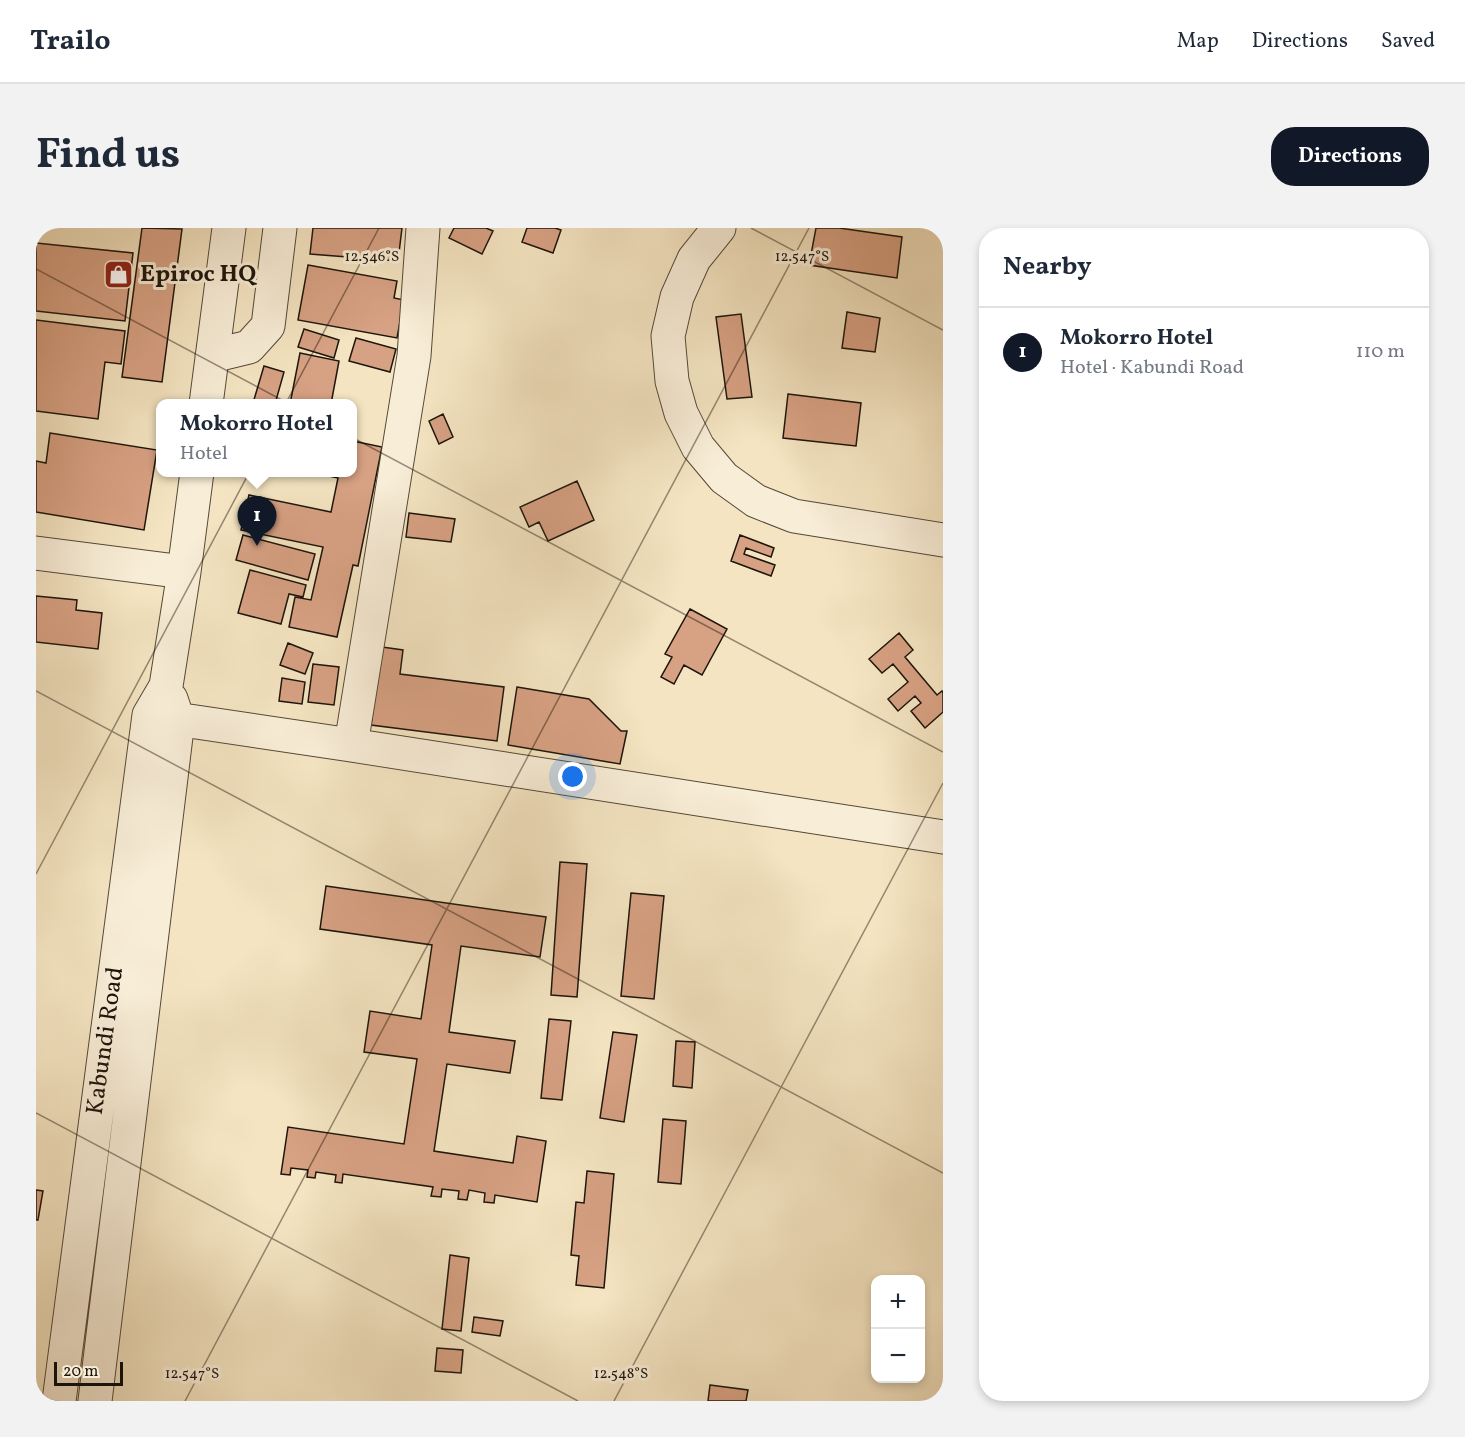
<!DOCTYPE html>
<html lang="en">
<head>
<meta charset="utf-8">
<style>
  :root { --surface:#fff; --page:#f2f2f3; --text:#1f2937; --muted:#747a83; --line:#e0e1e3; --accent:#111827 }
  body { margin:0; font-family:Vollkorn,serif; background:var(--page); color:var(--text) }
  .controls { position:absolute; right:18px; bottom:18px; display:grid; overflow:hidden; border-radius:12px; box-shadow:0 3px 9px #0003 }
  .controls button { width:54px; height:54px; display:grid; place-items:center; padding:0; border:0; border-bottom:2px solid var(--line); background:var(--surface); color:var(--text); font:30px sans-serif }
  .scale { position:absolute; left:18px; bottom:15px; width:69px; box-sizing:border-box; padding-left:6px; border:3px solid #1d150c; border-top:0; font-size:16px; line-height:21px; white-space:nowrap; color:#1d150c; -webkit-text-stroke:4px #f8edd7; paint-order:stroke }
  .you { position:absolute; left:537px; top:549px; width:21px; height:21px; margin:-15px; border:4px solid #fff; border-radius:50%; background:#1a73e8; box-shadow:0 0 0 9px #1a73e833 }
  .badge { display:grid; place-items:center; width:39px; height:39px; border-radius:50%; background:var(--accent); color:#fff; font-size:20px; font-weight:700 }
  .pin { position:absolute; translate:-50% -50px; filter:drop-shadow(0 2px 3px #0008) }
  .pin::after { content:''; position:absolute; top:32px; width:21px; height:18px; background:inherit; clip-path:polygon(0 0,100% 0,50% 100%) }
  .popup { position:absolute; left:120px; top:171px; width:201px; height:78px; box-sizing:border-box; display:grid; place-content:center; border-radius:12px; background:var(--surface); filter:drop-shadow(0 2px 4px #0005); font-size:20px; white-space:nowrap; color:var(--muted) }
  .popup b { font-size:22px; color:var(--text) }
  .popup::after { content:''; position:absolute; left:50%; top:100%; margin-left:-12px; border:12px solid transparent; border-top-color:var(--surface) }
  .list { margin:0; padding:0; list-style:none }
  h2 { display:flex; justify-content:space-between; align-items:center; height:78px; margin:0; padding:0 24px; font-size:26px }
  h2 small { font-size:20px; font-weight:400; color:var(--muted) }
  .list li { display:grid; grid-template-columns:39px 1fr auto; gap:18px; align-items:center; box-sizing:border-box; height:90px; padding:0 24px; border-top:2px solid var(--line) }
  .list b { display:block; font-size:22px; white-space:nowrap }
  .list p { margin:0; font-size:20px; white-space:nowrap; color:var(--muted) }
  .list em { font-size:20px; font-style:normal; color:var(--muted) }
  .map { position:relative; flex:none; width:907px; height:1173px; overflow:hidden; border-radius:24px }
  header { display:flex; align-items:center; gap:36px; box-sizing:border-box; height:84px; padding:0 30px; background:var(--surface); border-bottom:2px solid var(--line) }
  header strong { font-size:28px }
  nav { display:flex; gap:33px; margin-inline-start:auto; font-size:21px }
  .intro { display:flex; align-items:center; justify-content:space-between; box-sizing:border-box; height:144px; padding:0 36px }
  h1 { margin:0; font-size:42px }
  .button { padding:15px 27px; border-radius:24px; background:var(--accent); color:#fff; font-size:21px; font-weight:700 }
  main { display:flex; gap:36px; padding:0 36px }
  aside { flex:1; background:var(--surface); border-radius:24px; box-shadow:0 3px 9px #0003 }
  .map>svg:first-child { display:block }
</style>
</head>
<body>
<header>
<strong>Trailo</strong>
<nav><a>Map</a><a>Directions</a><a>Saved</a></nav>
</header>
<div class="intro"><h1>Find us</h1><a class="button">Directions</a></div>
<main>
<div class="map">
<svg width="907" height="1173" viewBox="0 0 907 1173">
  <rect width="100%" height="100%" fill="#f4e4c1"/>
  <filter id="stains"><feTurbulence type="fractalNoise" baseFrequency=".00333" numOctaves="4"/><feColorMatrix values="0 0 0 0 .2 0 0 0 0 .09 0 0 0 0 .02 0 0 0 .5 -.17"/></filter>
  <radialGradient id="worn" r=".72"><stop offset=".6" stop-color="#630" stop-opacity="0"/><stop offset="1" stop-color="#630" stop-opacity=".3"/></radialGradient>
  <!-- building -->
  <path fill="#d7a183" stroke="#1d150c" stroke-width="1.5" d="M 106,0 L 146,1 L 126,154 L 86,149 Z
    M 277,0 L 366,0 L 362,33 L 274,26 Z
    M 418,0 L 450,0 L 457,3 L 446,26 L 413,10 Z
    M 491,0 L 519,0 L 525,2 L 517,25 L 486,14 Z
    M 780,0 L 803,0 L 866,9 L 861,50 L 773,37 Z
    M 0,15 L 97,25 L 89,93 L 0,83 Z
    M 272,37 L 361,53 L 358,70 L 368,72 L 361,110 L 262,92 Z
    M 811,84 L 844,90 L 839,124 L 806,120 Z
    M 705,86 L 716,169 L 691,171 L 680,89 Z
    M 0,92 L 89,103 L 85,136 L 69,134 L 62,191 L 0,183 Z
    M 268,101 L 303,112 L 298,130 L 262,119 Z
    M 320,110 L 360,121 L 354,144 L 313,133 Z
    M 264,125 L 303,133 L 295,176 L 254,176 Z
    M 228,138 L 248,144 L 239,176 L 217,175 Z
    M 752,166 L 825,175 L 820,218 L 747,210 Z
    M 407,186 L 417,209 L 403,216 L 393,193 Z
    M 14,205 L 121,222 L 108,302 L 0,284 L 0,233 L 10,235 Z
    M 317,213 L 346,219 L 322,338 L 317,337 L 301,409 L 253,399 L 259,369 L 275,372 L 287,319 L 205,302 L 213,267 L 295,284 L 302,250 L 275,244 L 317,244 Z
    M 541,253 L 558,292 L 512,313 L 503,294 L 493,299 L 484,279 Z
    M 373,285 L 419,291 L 415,314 L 370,309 Z
    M 207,307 L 279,326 L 272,352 L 200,332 Z
    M 704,307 L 738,320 L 735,329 L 710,320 L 708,326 L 739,337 L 735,348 L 695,333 Z
    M 214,342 L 270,357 L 267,369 L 253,366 L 245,396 L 202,385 Z
    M 0,368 L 41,372 L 40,382 L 66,385 L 62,421 L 0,414 Z
    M 654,381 L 691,401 L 666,447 L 648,437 L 638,456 L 625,449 L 636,429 L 629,426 Z
    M 863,405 L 877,422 L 869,429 L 901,467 L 906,463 L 907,465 L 907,484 L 889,500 L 875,483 L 885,475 L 879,468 L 862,483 L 852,471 L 872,454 L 857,436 L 846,445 L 833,431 Z
    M 252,415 L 277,425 L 269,446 L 244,437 Z
    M 346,419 L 367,422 L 364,446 L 468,459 L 461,513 L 335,497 Z
    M 277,436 L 303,439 L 298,477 L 272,474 Z
    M 246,450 L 269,454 L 266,476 L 243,473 Z
    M 481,459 L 553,471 L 585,503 L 591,503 L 584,536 L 472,517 Z
    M 524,634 L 551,636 L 541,769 L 515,767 Z
    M 290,658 L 510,689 L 504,729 L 425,718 L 413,804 L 479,813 L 474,845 L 411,836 L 398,923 L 477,935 L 481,908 L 510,913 L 501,974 L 459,967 L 458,975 L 448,974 L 449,965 L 433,962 L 431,972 L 422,971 L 423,963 L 406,961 L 405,969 L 395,968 L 397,959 L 307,946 L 306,955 L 299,954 L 300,947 L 280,944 L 279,950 L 271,949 L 272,942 L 255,940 L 254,947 L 245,946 L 252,899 L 368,916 L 381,831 L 328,824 L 334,783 L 385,791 L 396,717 L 284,701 Z
    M 595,665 L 628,668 L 618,771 L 585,768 Z
    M 513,791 L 535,793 L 526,872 L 505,870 Z
    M 577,804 L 601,807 L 588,894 L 564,890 Z
    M 640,813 L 659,814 L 656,860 L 637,858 Z
    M 627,891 L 650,893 L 645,956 L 622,954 Z
    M 551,943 L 578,946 L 568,1060 L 540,1057 L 543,1028 L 535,1027 L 540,974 L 548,975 Z
    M 0,962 L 7,963 L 2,992 L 0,992 Z
    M 414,1027 L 433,1030 L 425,1103 L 406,1101 Z
    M 438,1089 L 467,1093 L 464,1108 L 436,1104 Z
    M 401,1120 L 427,1122 L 425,1145 L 399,1143 Z
    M 674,1157 L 712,1162 L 710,1173 L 672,1173 Z"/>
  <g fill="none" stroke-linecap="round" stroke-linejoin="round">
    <defs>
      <path id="minor" d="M 683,0 L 658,31 L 641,69 L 632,108 L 636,153 L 645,185 L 662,219 L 688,250 L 720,273 L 758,288 L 907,312
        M 176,128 L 213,119 L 232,98 L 244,0
        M 170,176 L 193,0
        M 0,325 L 148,344
        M 113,487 L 315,517 L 907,609
        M 315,517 L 378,128 L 387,0
        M 23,1173 L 113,487 L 130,458 L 148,344 L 161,244
        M 59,1173 L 142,492 L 135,471"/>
    </defs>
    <!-- minor casing -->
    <use href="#minor" stroke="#534939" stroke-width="35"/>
    <!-- minor -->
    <use href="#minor" stroke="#f8edd7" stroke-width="33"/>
  </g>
  <!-- ticks -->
  <path fill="none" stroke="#1d150c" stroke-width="1.5" stroke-opacity="0.45" d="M 715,0 L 907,102M 0,41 L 907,524M 0,463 L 907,945M 0,646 L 343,0M 0,885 L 542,1173M 149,1173 L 773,0M 578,1173 L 907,555"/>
  <!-- icons -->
  <defs>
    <symbol id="shop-square" viewBox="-11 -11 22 22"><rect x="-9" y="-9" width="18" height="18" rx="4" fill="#8f2418" stroke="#f8edd7"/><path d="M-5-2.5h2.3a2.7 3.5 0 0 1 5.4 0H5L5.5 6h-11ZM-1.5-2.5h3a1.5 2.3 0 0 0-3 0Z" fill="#fff"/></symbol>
  </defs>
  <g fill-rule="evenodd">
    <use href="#shop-square" x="66" y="30" width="33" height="33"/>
  </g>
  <g text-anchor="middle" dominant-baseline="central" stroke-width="6" stroke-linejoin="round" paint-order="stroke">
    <!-- poi labels -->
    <g font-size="24" font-weight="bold" fill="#1d150c" stroke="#f8edd7" text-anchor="start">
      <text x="104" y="47">Epiroc HQ</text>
    </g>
    <!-- street labels -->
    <g font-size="24" fill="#1d150c" stroke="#f8edd7">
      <text transform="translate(70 813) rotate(-82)">Kabundi Road</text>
    </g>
  </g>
  <g font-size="15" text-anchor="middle" fill="#1d150c" stroke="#f8edd7" stroke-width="6" stroke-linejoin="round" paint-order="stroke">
    <text x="336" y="33">12.546°S</text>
    <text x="766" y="33">12.547°S</text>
    <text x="156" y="1150">12.547°S</text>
    <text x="585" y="1150">12.548°S</text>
  </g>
  <rect width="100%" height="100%" filter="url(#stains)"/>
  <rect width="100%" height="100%" fill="url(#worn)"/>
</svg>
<div class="controls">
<button>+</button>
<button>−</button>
</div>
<div class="scale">20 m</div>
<div class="you"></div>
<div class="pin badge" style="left:221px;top:318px">1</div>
<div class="popup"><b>Mokorro Hotel</b>Hotel</div>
</div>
<aside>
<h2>Nearby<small></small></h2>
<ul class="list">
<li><span class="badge">1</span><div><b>Mokorro Hotel</b><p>Hotel · Kabundi Road</p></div><em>110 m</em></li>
</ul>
</aside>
</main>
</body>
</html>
